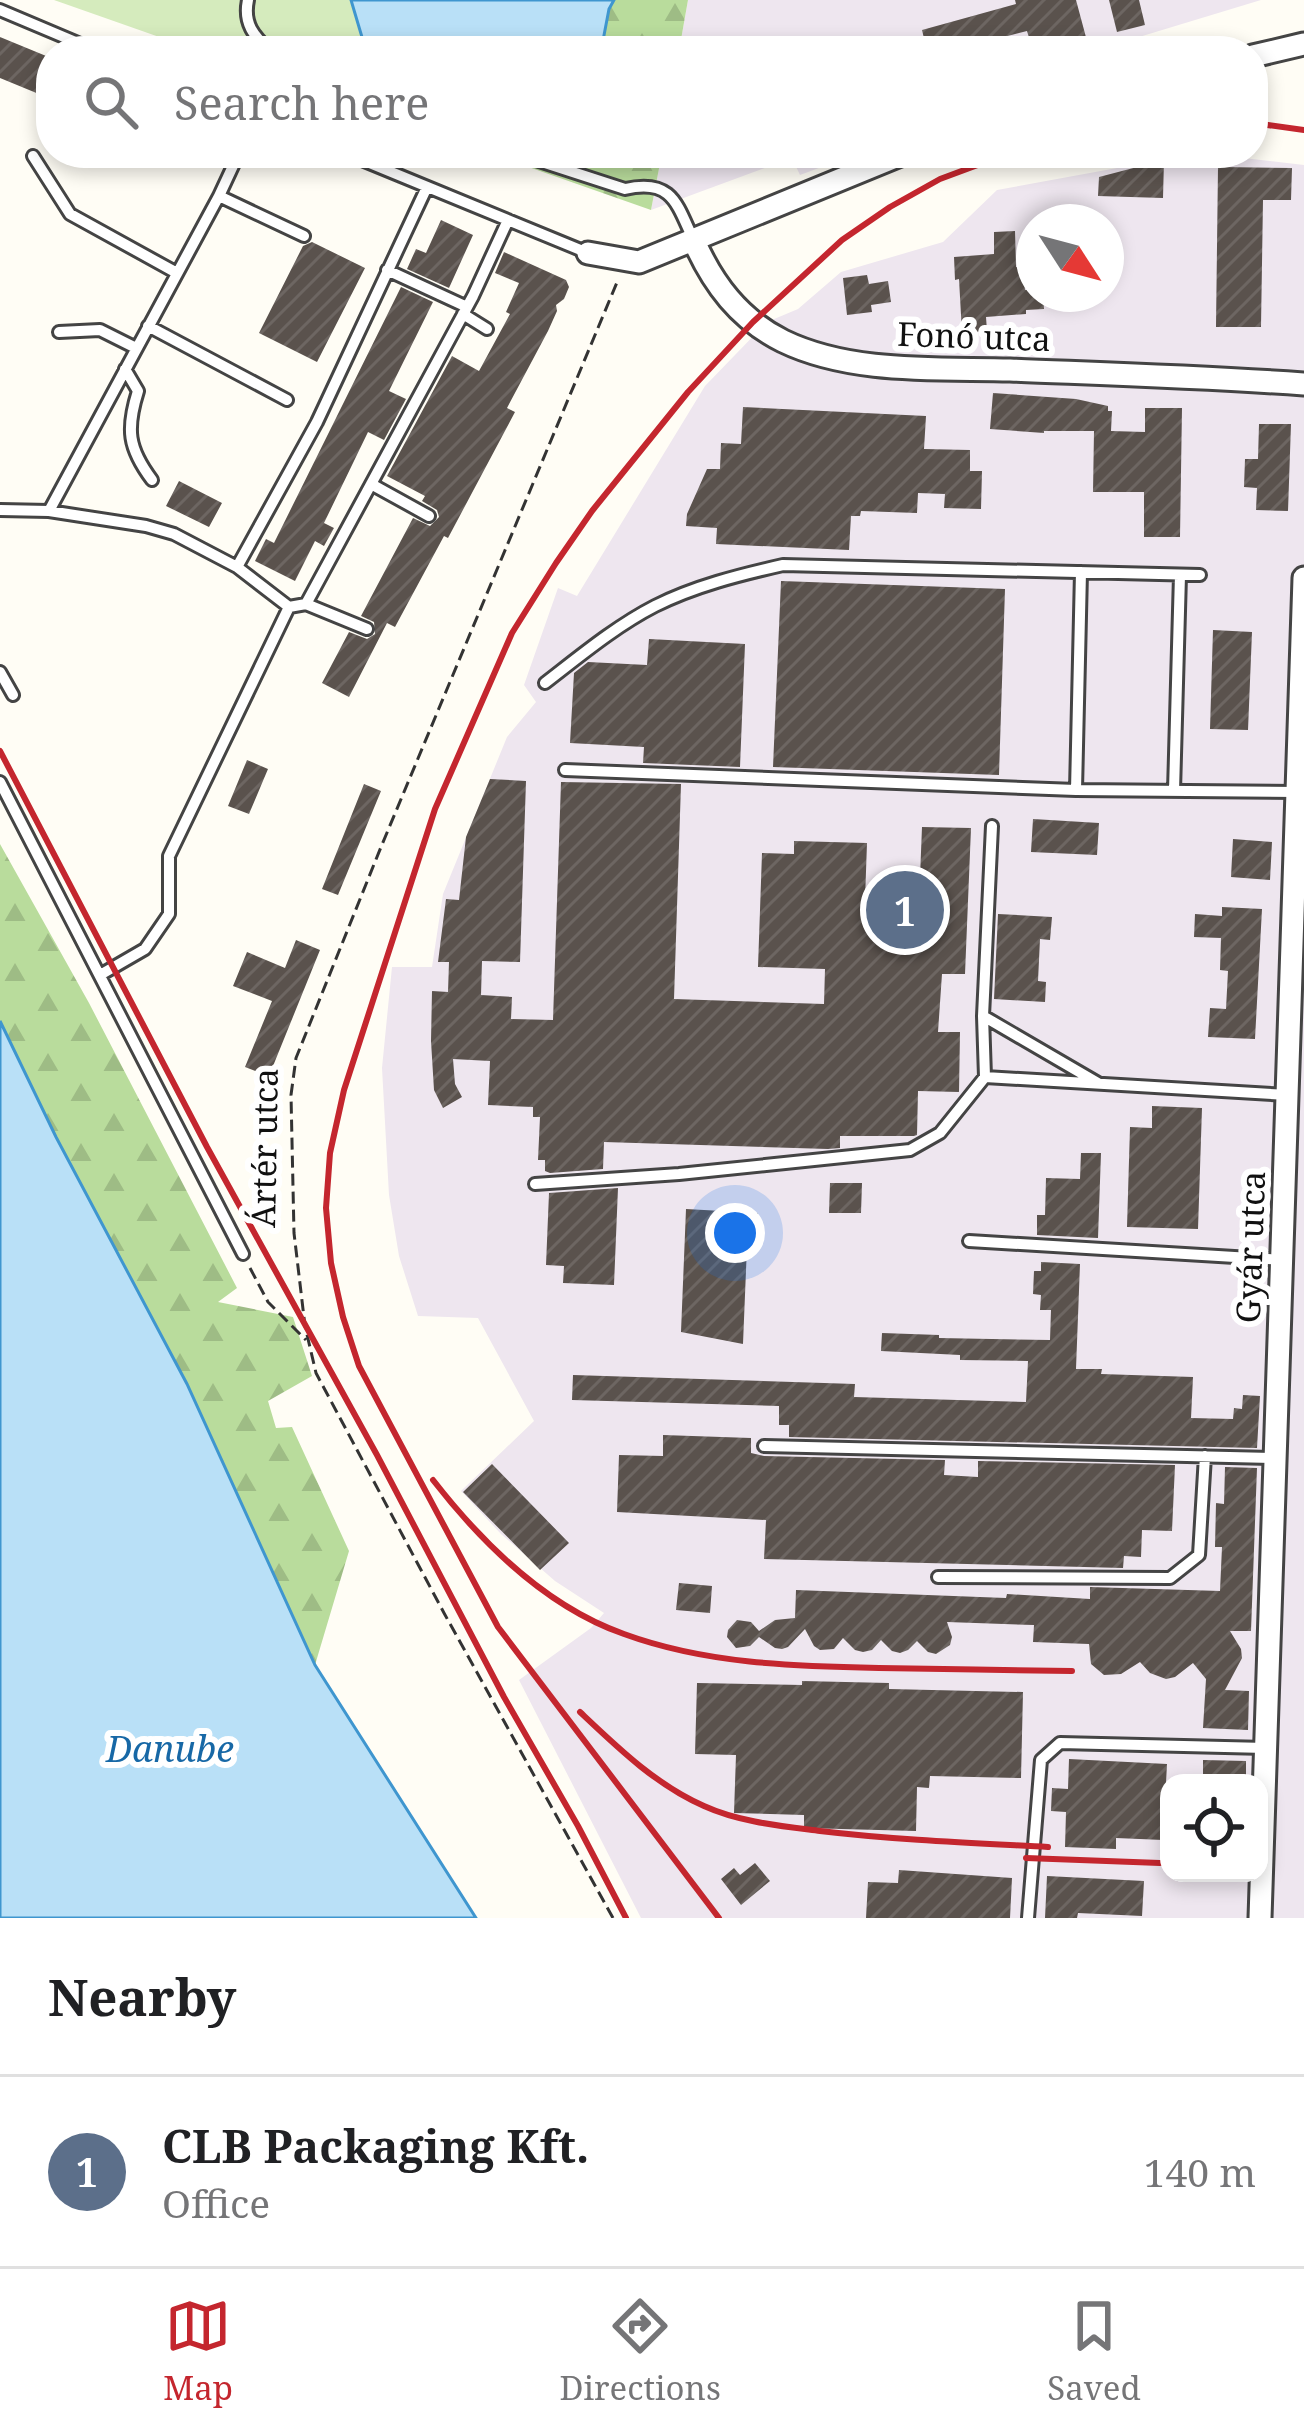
<!DOCTYPE html>
<html lang="en">
<head>
<meta charset="utf-8">
<style>
  :root { --surface:#fff; --page:#f2f2f2; --text:#202124; --muted:#757577; --line:#e0e0e0; --accent:#c4262e }
  body { margin:0; font-family:"Noto Serif",serif; background:var(--page); color:var(--text) }
  .controls { position:absolute; right:36px; bottom:36px; display:grid; overflow:hidden; border-radius:24px; box-shadow:0 6px 18px #0003 }
  .controls button { width:108px; height:108px; display:grid; place-items:center; padding:0; border:0; border-bottom:3px solid var(--line); background:var(--surface); color:var(--text); font:60px sans-serif }
  .compass { position:absolute; left:1016px; top:204px; width:108px; height:108px; border-radius:50%; background:var(--surface); box-shadow:0 6px 18px #0003; rotate:126deg }
  .you { position:absolute; left:735px; top:1233px; width:42px; height:42px; margin:-30px; border:9px solid #fff; border-radius:50%; background:#1a73e8; box-shadow:0 0 0 18px #1a73e833 }
  .badge { display:grid; place-items:center; width:78px; height:78px; border-radius:50%; background:var(--accent); color:#fff; font-size:39px; font-weight:700 }
  .pin { position:absolute; translate:-50% -50%; border:6px solid #fff; box-shadow:0 3px 12px #0006 }
  .list { margin:0; padding:0; list-style:none }
  h2 { display:flex; justify-content:space-between; align-items:center; height:156px; margin:0; padding:0 48px; font-size:51px }
  h2 small { font-size:39px; font-weight:400; color:var(--muted) }
  .list li { display:grid; grid-template-columns:78px 1fr auto; gap:36px; align-items:center; box-sizing:border-box; height:192px; padding:0 48px; border-top:3px solid var(--line) }
  .list b { display:block; font-size:45px; white-space:nowrap }
  .list p { margin:0; font-size:39px; white-space:nowrap; color:var(--muted) }
  .list em { font-size:39px; font-style:normal; color:var(--muted) }
  .icon { flex:none; width:66px; height:66px; fill:none; stroke:currentColor; stroke-width:2; stroke-linecap:round; stroke-linejoin:round }
  .map { position:relative; flex:none; width:1304px; height:1918px; overflow:hidden }
  .search { position:absolute; background:var(--surface); box-shadow:0 6px 18px #0003; left:36px; right:36px; top:36px; height:132px; display:flex; align-items:center; gap:30px; box-sizing:border-box; padding:0 42px; border-radius:48px; color:var(--muted); font-size:45px }
  .sheet { height:348px; background:var(--surface) }
  nav { display:flex; justify-content:space-around; align-items:center; box-sizing:border-box; height:168px; border-top:3px solid var(--line); background:var(--surface); font-size:33px; color:var(--muted) }
  nav a { display:grid; justify-items:center; gap:6px }
  nav .on { color:var(--accent) }
  .map>svg:first-child { display:block }
</style>
</head>
<body>
<div class="map">
<svg width="1304" height="1918" viewBox="0 0 1304 1918">
  <defs>
    <pattern id="forest-firs" width="22" height="20" patternUnits="userSpaceOnUse" patternTransform="scale(3)"><rect width="22" height="20" fill="#b9dc9c"/><path d="M5 1l3.5 6h-7zM16 11l3.5 6h-7z" fill="#9ebc85"/></pattern>
    <pattern id="building-hatch" width="6" height="6" patternUnits="userSpaceOnUse" patternTransform="scale(3)"><rect width="6" height="6" fill="#5a524d"/><path d="M-1 1l2-2M0 6l6-6M5 7l2-2" fill="none" stroke="#6d6662"/></pattern>
  </defs>
  <rect width="100%" height="100%" fill="#fffdf5"/>
  <!-- industrial -->
  <path fill="#eee6ef" fill-rule="evenodd" d="M 688,0 L 1261,0 L 1093,51 L 679,51 Z
    M 662,153 L 859,153 L 800,175 L 792,158 L 651,210 Z
    M 1199,153 L 1304,165 L 1304,1918 L 641,1918 L 519,1680 L 591,1628 L 604,1613 L 555,1581 L 501,1534 L 461,1491 L 534,1421 L 478,1318 L 418,1316 L 399,1256 L 389,1195 L 382,1068 L 392,967 L 432,967 L 443,894 L 507,737 L 536,702 L 524,685 L 558,588 L 577,596 L 705,386 L 767,322 L 798,309 L 841,272 L 943,242 L 997,190 ZM 1034,222 L 1106,222 L 1106,294 L 1034,294 ZM 1169,1783 L 1259,1783 L 1259,1873 L 1169,1873 Z"/>
  <!-- forest -->
  <path fill="url(#forest-firs)" d="M 614,0 L 688,0 L 679,51 L 601,51 L 609,9 Z
    M 489,153 L 662,153 L 651,210 Z
    M 0,844 L 89,1003 L 237,1288 L 218,1302 L 293,1317 L 312,1376 L 268,1401 L 276,1428 L 292,1427 L 349,1551 L 315,1665 L 187,1384 L 56,1137 L 0,1021 Z"/>
  <!-- park -->
  <path fill="#d5ebbd" d="M 54,0 L 351,0 L 364,44 L 362,51 L 199,51 Z"/>
  <!-- water -->
  <path fill="#b9e0f7" stroke="#3f96cf" stroke-width="3" d="M 351,0 L 614,0 L 609,9 L 601,51 L 379,51 L 364,44 Z
    M 0,1021 L 56,1137 L 187,1384 L 315,1665 L 476,1918 L 0,1918 Z"/>
  <!-- building -->
  <path fill="url(#building-hatch)" d="M 1015,0 L 1076,0 L 1087,41 L 1049,51 L 1033,51 L 1027,31 L 977,44 L 979,51 L 927,51 L 922,30 L 1016,4 Z
    M 1109,0 L 1139,0 L 1145,25 L 1117,32 Z
    M 0,37 L 51,58 L 51,99 L 0,78 Z
    M 1164,160 L 1163,198 L 1098,196 L 1099,177 Z
    M 1218,167 L 1292,168 L 1291,200 L 1263,200 L 1261,327 L 1216,327 Z
    M 441,220 L 473,235 L 449,288 L 407,269 L 416,249 L 426,253 Z
    M 1015,231 L 1016,267 L 1023,267 L 1025,290 L 1034,290 L 1034,294 L 1043,294 L 1044,309 L 1026,310 L 1026,314 L 986,317 L 987,331 L 962,333 L 959,279 L 955,280 L 954,257 L 994,254 L 994,232 Z
    M 312,242 L 365,268 L 317,362 L 259,333 L 303,246 Z
    M 504,252 L 566,280 L 569,287 L 564,299 L 556,305 L 557,311 L 548,331 L 507,408 L 515,412 L 448,538 L 444,536 L 395,627 L 387,623 L 349,697 L 322,683 L 349,632 L 367,639 L 375,634 L 374,622 L 361,616 L 413,518 L 430,526 L 439,517 L 437,510 L 422,501 L 425,496 L 387,476 L 452,356 L 479,371 L 510,314 L 506,312 L 519,283 L 495,273 Z
    M 867,275 L 869,284 L 888,281 L 891,302 L 871,305 L 872,312 L 847,315 L 843,278 Z
    M 401,287 L 433,302 L 389,391 L 406,399 L 384,440 L 368,432 L 324,523 L 334,528 L 324,546 L 315,541 L 295,581 L 255,561 L 266,539 L 274,543 Z
    M 993,393 L 1076,399 L 1108,406 L 1108,411 L 1112,411 L 1111,431 L 1145,432 L 1145,408 L 1182,408 L 1180,537 L 1144,537 L 1144,492 L 1093,492 L 1094,431 L 1044,431 L 1044,433 L 990,429 Z
    M 743,407 L 926,416 L 924,449 L 970,450 L 970,471 L 982,471 L 981,509 L 944,508 L 945,494 L 918,493 L 917,513 L 861,511 L 860,516 L 851,516 L 849,550 L 716,544 L 717,528 L 686,526 L 687,514 L 707,469 L 720,469 L 721,443 L 741,444 Z
    M 1259,424 L 1291,424 L 1288,511 L 1256,510 L 1257,488 L 1244,487 L 1245,459 L 1258,459 Z
    M 179,481 L 222,503 L 209,527 L 166,506 Z
    M 781,581 L 1005,589 L 999,775 L 773,767 Z
    M 1213,630 L 1252,632 L 1248,730 L 1210,729 Z
    M 649,639 L 745,644 L 740,767 L 643,763 L 644,747 L 570,743 L 574,673 L 588,662 L 647,665 Z
    M 247,760 L 268,769 L 249,814 L 228,806 Z
    M 490,779 L 526,781 L 520,962 L 482,961 L 481,995 L 512,997 L 511,1019 L 553,1020 L 561,782 L 681,784 L 674,999 L 824,1004 L 825,969 L 758,967 L 762,853 L 794,854 L 794,841 L 867,843 L 865,900 L 919,902 L 922,827 L 971,828 L 965,974 L 942,974 L 938,1032 L 960,1032 L 959,1092 L 918,1091 L 917,1135 L 914,1136 L 840,1136 L 840,1148 L 828,1149 L 604,1142 L 603,1169 L 550,1173 L 545,1171 L 545,1160 L 538,1160 L 540,1117 L 533,1117 L 533,1107 L 488,1105 L 490,1061 L 453,1059 L 455,1084 L 462,1097 L 443,1108 L 434,1090 L 431,1041 L 432,991 L 448,992 L 449,962 L 438,962 L 446,899 L 459,900 L 466,837 Z
    M 364,784 L 381,791 L 338,895 L 322,889 Z
    M 1033,819 L 1099,823 L 1097,855 L 1031,852 Z
    M 1233,839 L 1272,842 L 1270,880 L 1231,877 Z
    M 1222,907 L 1262,909 L 1255,1039 L 1208,1037 L 1210,1008 L 1226,1009 L 1228,971 L 1220,970 L 1221,938 L 1194,937 L 1195,914 L 1222,916 Z
    M 998,914 L 1052,917 L 1050,940 L 1040,939 L 1038,981 L 1046,982 L 1045,1002 L 994,999 Z
    M 296,940 L 320,950 L 269,1076 L 245,1067 L 272,1001 L 233,986 L 247,952 L 285,968 Z
    M 1152,1106 L 1202,1108 L 1198,1229 L 1127,1227 L 1130,1127 L 1152,1128 Z
    M 1081,1153 L 1101,1153 L 1098,1238 L 1037,1235 L 1037,1215 L 1045,1215 L 1046,1178 L 1080,1179 Z
    M 830,1183 L 862,1183 L 861,1213 L 829,1213 Z
    M 618,1188 L 614,1285 L 563,1283 L 564,1266 L 546,1265 L 549,1193 Z
    M 686,1209 L 758,1213 L 757,1246 L 747,1246 L 743,1344 L 681,1332 Z
    M 1041,1262 L 1080,1264 L 1076,1369 L 1102,1369 L 1101,1374 L 1193,1377 L 1191,1418 L 1233,1419 L 1234,1408 L 1242,1409 L 1243,1395 L 1260,1396 L 1257,1448 L 789,1437 L 789,1425 L 779,1425 L 779,1406 L 572,1400 L 573,1375 L 855,1384 L 854,1397 L 1026,1402 L 1028,1361 L 960,1360 L 960,1355 L 881,1351 L 882,1333 L 939,1335 L 939,1338 L 1050,1340 L 1051,1310 L 1040,1310 L 1041,1295 L 1033,1294 L 1034,1271 L 1041,1271 Z
    M 663,1435 L 751,1438 L 751,1453 L 764,1456 L 945,1460 L 944,1475 L 978,1477 L 978,1461 L 1175,1465 L 1172,1531 L 1142,1530 L 1141,1557 L 1124,1556 L 1123,1568 L 764,1559 L 766,1520 L 617,1512 L 619,1455 L 663,1456 Z
    M 492,1464 L 569,1543 L 540,1570 L 463,1492 Z
    M 1225,1467 L 1257,1468 L 1251,1631 L 1230,1631 L 1241,1649 L 1242,1658 L 1225,1690 L 1249,1691 L 1248,1730 L 1203,1728 L 1206,1679 L 1193,1663 L 1175,1677 L 1166,1679 L 1150,1673 L 1140,1662 L 1121,1674 L 1104,1675 L 1091,1664 L 1089,1644 L 1033,1642 L 1034,1625 L 947,1622 L 952,1637 L 950,1645 L 936,1654 L 928,1652 L 917,1641 L 908,1650 L 900,1653 L 892,1651 L 881,1640 L 872,1650 L 863,1652 L 855,1650 L 843,1638 L 834,1649 L 820,1650 L 814,1646 L 805,1629 L 788,1647 L 782,1649 L 775,1648 L 759,1637 L 750,1646 L 736,1648 L 727,1637 L 728,1630 L 737,1620 L 751,1622 L 759,1631 L 775,1620 L 795,1618 L 796,1590 L 1006,1598 L 1007,1594 L 1090,1599 L 1090,1587 L 1220,1591 L 1222,1547 L 1215,1547 L 1216,1503 L 1224,1504 Z
    M 679,1583 L 712,1586 L 710,1613 L 676,1610 Z
    M 802,1681 L 889,1683 L 889,1689 L 1023,1692 L 1021,1778 L 930,1776 L 929,1788 L 917,1787 L 916,1831 L 804,1828 L 804,1815 L 734,1813 L 736,1755 L 695,1754 L 697,1683 L 802,1685 Z
    M 1069,1759 L 1167,1764 L 1163,1840 L 1116,1838 L 1116,1849 L 1065,1847 L 1066,1812 L 1051,1811 L 1052,1788 L 1068,1789 Z
    M 1203,1760 L 1246,1761 L 1246,1783 L 1203,1783 Z
    M 755,1863 L 770,1881 L 741,1905 L 721,1879 L 734,1868 L 740,1875 Z
    M 899,1870 L 1012,1878 L 1010,1918 L 866,1918 L 868,1882 L 898,1883 Z
    M 1047,1876 L 1144,1881 L 1142,1916 L 1078,1913 L 1077,1918 L 1045,1918 Z"/>
  <g fill="none" stroke-linecap="round" stroke-linejoin="round">
    <defs>
      <path id="lane" d="M 248,0 C 243,24 254,36 270,51
        M 0,10 L 97,51
        M 239,153 L 219,196 L 304,236
        M 345,153 L 588,253
        M 514,153 L 625,189 C 673,178 677,205 694,241
        M 33,156 L 70,214 L 177,273
        M 387,270 L 467,307
        M 463,314 L 487,329
        M 148,326 L 287,400
        M 59,332 L 100,330 L 136,348
        M 125,369 L 138,391 C 126,429 128,448 152,480
        M 371,484 L 429,516
        M 0,510 L 49,511 L 146,526 L 174,534 L 237,567 L 289,607 L 306,604 L 473,296 L 508,220
        M 49,511 L 219,196
        M 237,567 L 317,422 L 427,187
        M 306,604 L 367,629
        M 0,672 L 13,695
        M 545,683 C 580,656 616,626 655,606 C 695,586 739,575 783,565 L 1200,575
        M 565,770 L 1076,790 L 1297,792
        M 0,782 L 243,1254
        M 1076,790 L 1081,572
        M 1174,791 L 1180,575
        M 992,826 L 983,1016 L 985,1077 L 1288,1095
        M 100,975 L 145,949 L 169,914 L 169,856 L 289,607
        M 983,1016 L 1098,1083
        M 535,1184 L 679,1174 L 910,1150 L 940,1133 L 985,1077
        M 969,1241 L 1283,1260
        M 764,1446 L 1276,1458
        M 938,1577 L 1170,1578 L 1199,1555 L 1205,1456
        M 1028,1918 L 1041,1760 L 1060,1743 L 1266,1748"/>
      <path id="street" d="M 1253,56 L 1304,44
        M 694,241 C 713,284 739,319 783,341 C 851,374 937,368 1010,370 C 1108,374 1206,377 1304,384
        M 588,253 L 639,262 L 905,153
        M 1260,1918 L 1304,578"/>
    </defs>
    <!-- lane casing -->
    <use href="#lane" stroke="#444" stroke-width="16"/>
    <!-- street casing -->
    <use href="#street" stroke="#444" stroke-width="27"/>
    <!-- path -->
    <path stroke="#333" stroke-width="3" stroke-dasharray="12 6" stroke-linecap="butt" d="M 1190,51 L 1241,40
      M 250,1268 L 268,1302 L 306,1340
      M 613,1918 L 444,1613 L 316,1373 L 305,1326 L 294,1233 L 291,1095 L 296,1058 L 381,847 L 618,280"/>
    <!-- lane -->
    <use href="#lane" stroke="#fff" stroke-width="10"/>
    <!-- street -->
    <use href="#street" stroke="#fff" stroke-width="21"/>
    <!-- rail -->
    <path stroke="#c4262e" stroke-width="6" d="M 1253,123 L 1304,130
      M 0,751 L 207,1147 L 377,1455 L 504,1697 L 578,1826 L 626,1918
      M 433,1480 C 482,1543 547,1607 624,1634 C 706,1664 792,1666 879,1668 C 943,1669 1008,1670 1072,1671
      M 580,1712 C 617,1747 656,1785 704,1806 C 739,1822 781,1826 820,1831 C 896,1840 972,1843 1048,1847
      M 1026,1858 L 1160,1863
      M 719,1918 L 498,1627 L 359,1366 L 343,1317 L 331,1263 L 326,1208 L 330,1153 L 344,1090 L 435,809 L 512,633 L 556,563 L 592,511 L 688,392 L 753,322 L 842,240 L 890,207 L 940,179 L 1010,153"/>
  </g>
  <g text-anchor="middle" dominant-baseline="central" stroke-width="12" stroke-linejoin="round" paint-order="stroke">
    <!-- street labels -->
    <g font-size="33" fill="#111" stroke="#fff">
      <text transform="translate(974 336) rotate(2)">Fonó utca</text>
      <text transform="translate(264 1148) rotate(-89)">Ártér utca</text>
      <text transform="translate(1250 1247) rotate(-88)">Gyár utca</text>
    </g>
    <!-- water labels -->
    <g font-size="36" font-style="italic" fill="#1768a6" stroke="#fff">
      <text x="170" y="1748">Danube</text>
    </g>
  </g>
</svg>
<div class="controls">
<button><svg class="icon" aria-label="locate" viewBox="0 0 24 24"><circle cx="12" cy="12" r="6"/><path d="M12 2v4M12 18v4M2 12h4M18 12h4"/></svg></button>
</div>
<svg class="compass" viewBox="-18 -18 36 36"><path d="M0-13l5 13h-10z" fill="#e53935"/><path d="M0 13l5-13h-10z" fill="#757577"/></svg>
<div class="you"></div>
<div class="pin badge" style="left:905px;top:910px;background:#5c6f8a">1</div>
<div class="search"><svg class="icon" aria-label="search" viewBox="0 0 24 24"><circle cx="10" cy="10" r="6"/><path d="M15 15l6 6"/></svg>Search here</div>
</div>
<section class="sheet">
<h2>Nearby<small></small></h2>
<ul class="list">
<li><span class="badge" style="background:#5c6f8a">1</span><div><b>CLB Packaging Kft.</b><p>Office</p></div><em>140 m</em></li>
</ul>
</section>
<nav>
<a class="on"><svg class="icon" aria-label="map" viewBox="0 0 24 24"><path d="M3 6l6-2 6 2 6-2v14l-6 2-6-2-6 2zM9 4v14M15 6v14"/></svg>Map</a>
<a><svg class="icon" aria-label="directions" viewBox="0 0 24 24"><path d="M12 3l9 9-9 9-9-9zM9 14v-3h6M13 9l2 2-2 2"/></svg>Directions</a>
<a><svg class="icon" aria-label="saved" viewBox="0 0 24 24"><path d="M7 4h10v16l-5-4-5 4z"/></svg>Saved</a>
</nav>
</body>
</html>
